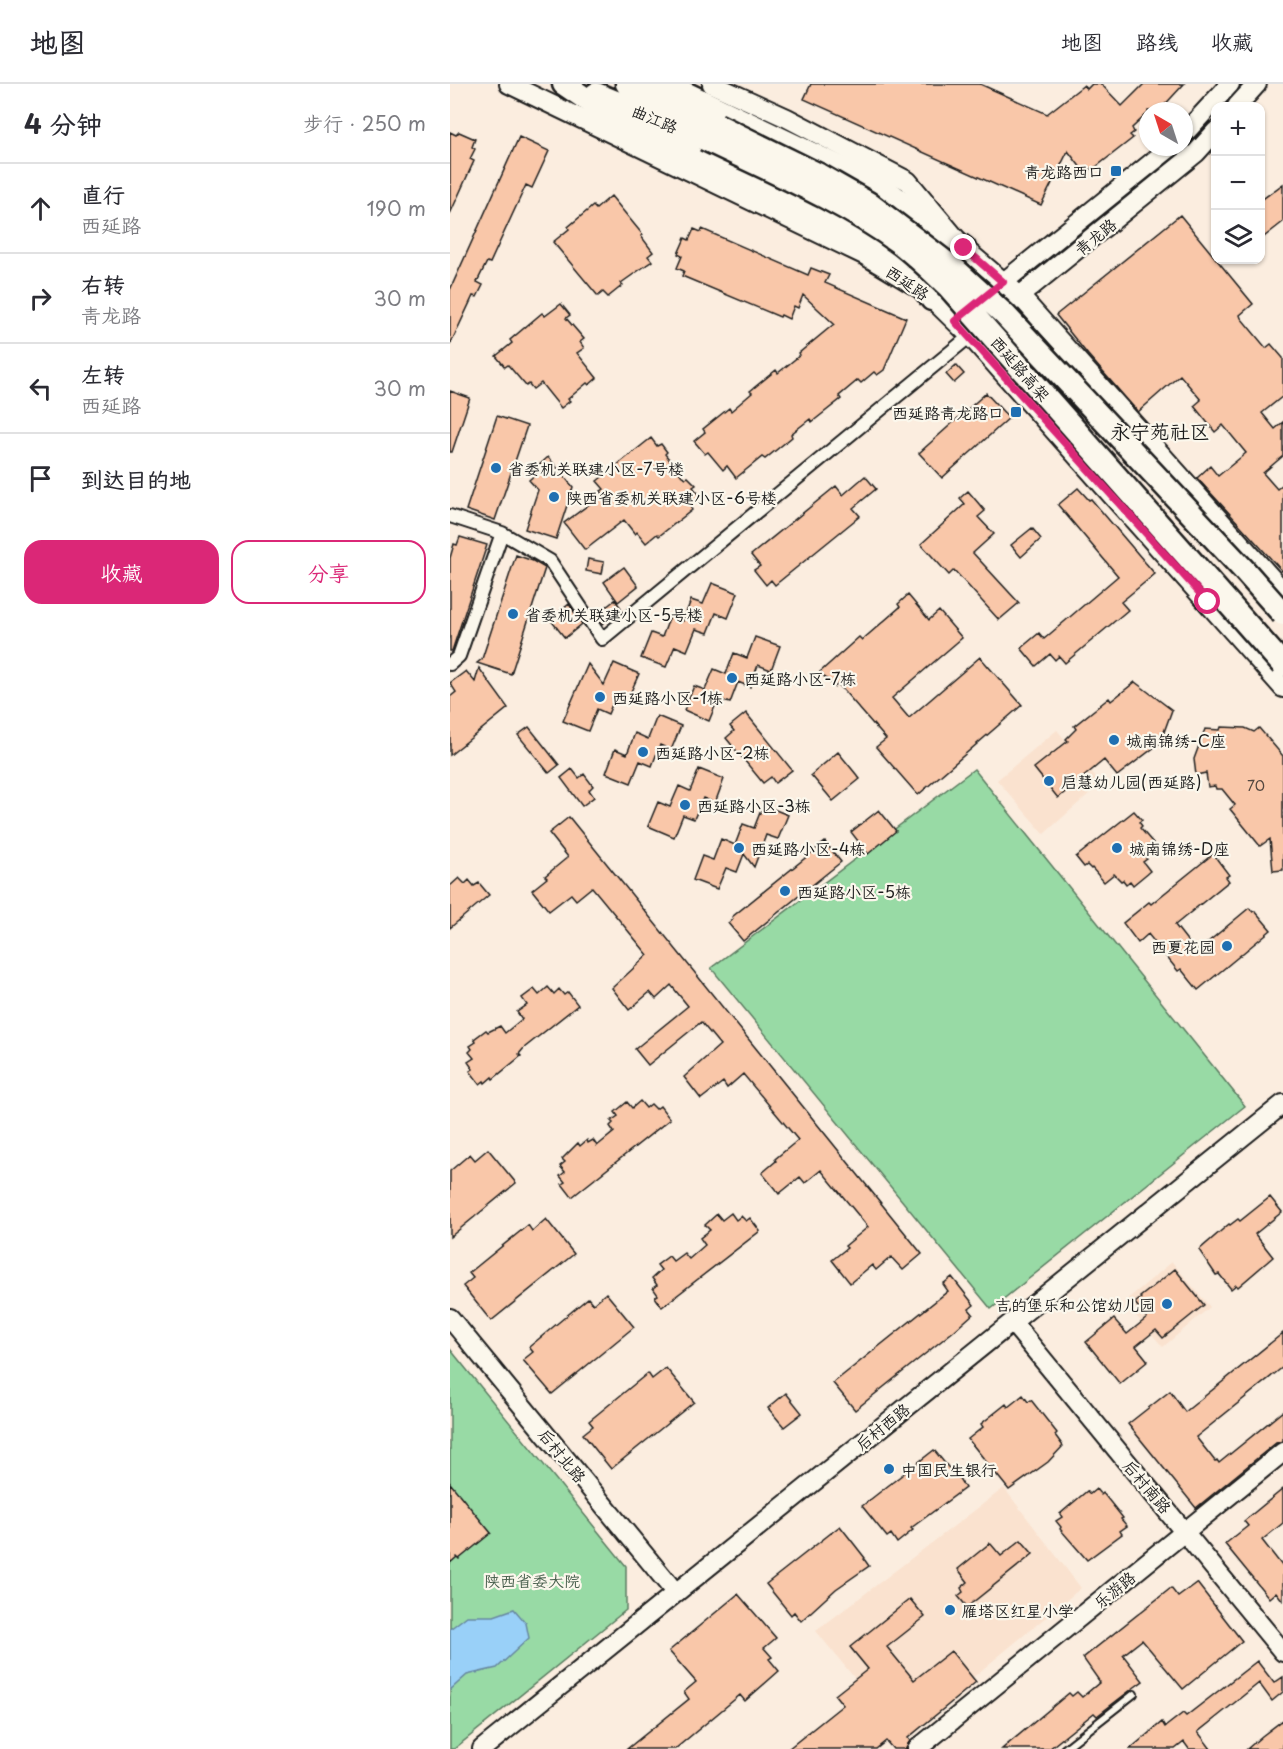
<!DOCTYPE html>
<html lang="zh">
<head>
<meta charset="utf-8">
<style>
  :root { --surface:#fff; --page:#f2f2f3; --text:#2b2b33; --muted:#7c7c81; --line:#e1e1e2; --accent:#db2777 }
  body { margin:0; font-family:"Playpen Sans","LXGW WenKai TC",sans-serif; background:var(--page); color:var(--text) }
  .controls { position:absolute; right:18px; top:18px; display:grid; overflow:hidden; border-radius:12px; box-shadow:0 2px 4px #0004 }
  .controls button { width:54px; height:54px; display:grid; place-items:center; padding:0; border:0; border-bottom:2px solid var(--line); background:var(--surface); color:var(--text); font:30px sans-serif }
  .compass { position:absolute; left:689px; top:18px; width:54px; height:54px; border-radius:50%; background:var(--surface); box-shadow:0 2px 4px #0004; rotate:321deg }
  .stop { position:absolute; width:18px; height:18px; margin:-14px; border:4px solid #db2777; border-radius:50%; background:#fff }
  .stop.end { background:#db2777; border-color:#fff; box-shadow:0 2px 6px #0008 }
  .list { margin:0; padding:0; list-style:none }
  h2 { display:flex; justify-content:space-between; align-items:center; height:78px; margin:0; padding:0 24px; font-size:26px }
  h2 small { font-size:20px; font-weight:400; color:var(--muted) }
  .list li { display:grid; grid-template-columns:39px 1fr auto; gap:18px; align-items:center; box-sizing:border-box; height:90px; padding:0 24px; border-top:2px solid var(--line) }
  .list b { display:block; font-size:22px; white-space:nowrap }
  .list p { margin:0; font-size:20px; white-space:nowrap; color:var(--muted) }
  .list em { font-size:20px; font-style:normal; color:var(--muted) }
  .actions { display:flex; gap:12px; padding:18px 24px }
  .actions a { flex:1; padding:14px 0; border:2px solid var(--accent); border-radius:18px; text-align:center; font-size:21px; color:var(--accent) }
  .actions .main { background:var(--accent); color:#fff }
  .icon { flex:none; width:33px; height:33px; fill:none; stroke:currentColor; stroke-width:2; stroke-linecap:round; stroke-linejoin:round }
  .map { position:relative; flex:none; width:833px; height:1665px; overflow:hidden }
  header { display:flex; align-items:center; gap:36px; box-sizing:border-box; height:84px; padding:0 30px; background:var(--surface); border-bottom:2px solid var(--line) }
  header strong { font-size:28px }
  nav { display:flex; gap:33px; margin-inline-start:auto; font-size:21px }
  main { display:flex }
  aside { flex:1; background:var(--surface) }
  .map>svg:first-child { display:block }
</style>
</head>
<body>
<header>
<strong>地图</strong>
<nav><a>地图</a><a>路线</a><a>收藏</a></nav>
</header>
<main>
<aside>
<h2>4 分钟<small>步行 · 250 m</small></h2>
<ul class="list">
<li><svg class="icon" aria-label="ahead" viewBox="0 0 24 24"><path d="M12 20V5M6 11l6-6 6 6"/></svg><div><b>直行</b><p>西延路</p></div><em>190 m</em></li>
<li><svg class="icon" aria-label="right" viewBox="0 0 24 24"><path d="M7 20v-9h11M14 6l5 5-5 5"/></svg><div><b>右转</b><p>青龙路</p></div><em>30 m</em></li>
<li><svg class="icon" aria-label="left" viewBox="0 0 24 24"><path d="M17 20v-9H6M10 6l-5 5 5 5"/></svg><div><b>左转</b><p>西延路</p></div><em>30 m</em></li>
<li><svg class="icon" aria-label="arrive" viewBox="0 0 24 24"><path d="M6 21V4h12l-3 4 3 4H6"/></svg><div><b>到达目的地</b></div></li>
</ul>
<div class="actions"><a class="main">收藏</a><a>分享</a></div>
</aside>
<div class="map">
<svg width="833" height="1665" viewBox="0 0 833 1665">
  <rect width="100%" height="100%" fill="#fbeddf"/>
  <filter id="ink" filterUnits="userSpaceOnUse"><feTurbulence type="fractalNoise" baseFrequency=".0167" numOctaves="2"/><feDisplacementMap in="SourceGraphic" scale="12" xChannelSelector="R" yChannelSelector="G"/><feConvolveMatrix kernelMatrix="1 2 1 2 8 2 1 2 1" color-interpolation-filters="sRGB"/></filter>
  <g filter="url(#ink)">
    <!-- built -->
    <path fill="#fae2cf" d="M 607,646 L 651,699 L 594,750 L 547,696 Z
      M 722,1178 L 760,1223 L 713,1263 L 674,1218 Z
      M 554,1404 L 631,1504 L 452,1652 L 366,1547 Z"/>
    <!-- green -->
    <path fill="#98daa5" stroke="#5a7b60" stroke-width="1.5" d="M 524,685 L 795,1022 L 541,1225 L 261,884 Z
      M 0,1265 L 176,1482 L 176,1526 L 4,1665 L 0,1665 Z"/>
    <!-- water -->
    <path fill="#99d0f8" stroke="#6788a0" stroke-width="1.5" d="M 64,1525 L 76,1539 L 79,1554 L 47,1584 L 17,1591 L 0,1606 L 0,1545 L 17,1532 L 44,1532 Z"/>
    <!-- building -->
    <path fill="#f9c7a9" stroke="#1c1c1c" stroke-width="1.5" d="M 361,0 L 530,0 L 597,30 L 634,1 L 637,5 L 642,0 L 651,0 L 672,22 L 694,0 L 734,0 L 709,27 L 698,27 L 698,29 L 682,44 L 684,48 L 680,51 L 683,54 L 642,86 L 640,84 L 635,89 L 618,67 L 591,121 L 354,15 Z
      M 0,48 L 6,51 L 9,48 L 25,55 L 22,63 L 25,65 L 20,75 L 24,77 L 0,130 Z
      M 69,53 L 99,67 L 82,104 L 76,101 L 40,179 L 37,178 L 27,198 L 33,201 L 27,213 L 23,212 L 0,261 L 0,206 Z
      M 833,100 L 833,138 L 810,156 L 810,117 Z
      M 161,112 L 193,151 L 191,152 L 203,168 L 198,172 L 202,177 L 171,199 L 173,201 L 158,213 L 153,208 L 148,212 L 103,158 L 119,145 L 118,143 L 143,122 L 146,125 Z
      M 730,131 L 803,220 L 790,231 L 791,234 L 816,264 L 821,260 L 833,274 L 833,312 L 812,329 L 825,345 L 833,338 L 833,372 L 813,389 L 827,405 L 833,400 L 833,488 L 747,394 L 760,382 L 768,392 L 796,369 L 773,341 L 765,348 L 744,322 L 751,316 L 730,291 L 688,328 L 638,271 L 606,231 Z
      M 244,145 L 251,148 L 252,145 L 358,191 L 361,184 L 379,191 L 375,199 L 456,234 L 434,286 L 427,291 L 424,288 L 411,299 L 408,296 L 389,312 L 391,315 L 362,338 L 360,335 L 341,350 L 342,353 L 315,375 L 312,373 L 286,394 L 277,382 L 273,386 L 258,368 L 255,370 L 244,357 L 255,348 L 253,345 L 279,324 L 281,327 L 302,309 L 300,307 L 326,286 L 328,289 L 350,271 L 349,269 L 384,240 L 353,211 L 348,224 L 344,222 L 339,235 L 331,231 L 330,233 L 232,192 L 234,187 L 227,184 L 232,172 L 228,170 L 235,154 L 239,156 Z
      M 111,220 L 120,231 L 116,234 L 134,255 L 130,258 L 134,264 L 127,269 L 147,294 L 139,301 L 137,299 L 118,315 L 120,317 L 111,324 L 91,299 L 83,305 L 79,300 L 76,302 L 58,281 L 55,283 L 46,272 L 62,259 L 60,256 L 92,229 L 95,232 Z
      M 506,281 L 514,290 L 504,299 L 496,290 Z
      M 0,307 L 20,314 L 2,368 L 0,368 Z
      M 536,309 L 559,334 L 492,394 L 469,369 Z
      M 47,332 L 77,342 L 45,436 L 16,426 Z
      M 201,354 L 207,362 L 211,360 L 217,368 L 215,370 L 232,392 L 236,394 L 238,393 L 246,401 L 243,403 L 251,413 L 240,422 L 242,426 L 209,452 L 207,450 L 196,459 L 187,448 L 185,450 L 174,436 L 135,466 L 114,439 L 153,410 L 151,407 L 154,405 L 147,397 Z
      M 98,373 L 123,403 L 106,455 L 75,445 L 88,406 L 79,396 L 87,389 L 87,383 Z
      M 415,392 L 426,405 L 403,424 L 410,432 L 325,501 L 321,496 L 316,501 L 304,486 L 310,482 L 301,471 L 386,402 L 393,411 Z
      M 628,404 L 639,416 L 641,415 L 705,490 L 671,518 L 678,526 L 615,579 L 609,572 L 605,576 L 600,570 L 586,582 L 571,564 L 589,549 L 594,555 L 668,492 L 608,421 Z
      M 518,407 L 535,427 L 528,433 L 544,450 L 523,469 L 569,519 L 549,536 L 504,486 L 499,491 L 471,460 L 515,420 L 510,414 Z
      M 582,444 L 591,455 L 571,473 L 561,461 Z
      M 10,453 L 37,461 L 2,567 L 0,567 L 0,474 L 4,460 L 7,461 Z
      M 66,471 L 83,477 L 95,484 L 61,590 L 27,579 L 32,575 Z
      M 138,475 L 154,478 L 152,490 L 136,487 Z
      M 174,483 L 188,502 L 168,518 L 154,498 Z
      M 262,499 L 288,509 L 278,534 L 266,529 L 258,549 L 246,545 L 237,567 L 225,562 L 216,583 L 191,574 L 201,549 L 212,553 L 220,532 L 233,537 L 241,516 L 253,520 Z
      M 458,511 L 479,536 L 489,527 L 512,554 L 442,614 L 459,634 L 530,573 L 572,621 L 468,711 L 426,663 L 436,655 L 388,600 L 384,603 L 370,588 L 409,553 L 412,556 L 450,523 L 448,520 Z
      M 165,516 L 171,524 L 152,540 L 146,531 Z
      M 119,520 L 132,540 L 115,554 L 100,535 Z
      M 305,553 L 330,562 L 321,586 L 308,581 L 300,603 L 288,598 L 280,619 L 268,615 L 259,637 L 234,626 L 244,602 L 255,606 L 264,585 L 276,590 L 284,569 L 297,574 Z
      M 164,579 L 189,590 L 178,614 L 167,609 L 158,630 L 147,625 L 138,647 L 113,637 L 138,580 L 154,601 Z
      M 29,584 L 58,624 L 0,671 L 0,613 L 6,608 L 0,599 L 16,587 L 25,598 Z
      M 685,598 L 722,626 L 710,659 L 667,692 L 654,676 L 608,714 L 584,684 L 618,657 L 616,655 L 626,645 L 624,642 L 659,614 L 661,617 Z
      M 296,629 L 342,686 L 325,699 L 321,693 L 313,699 L 276,654 L 284,647 L 280,642 Z
      M 207,632 L 231,642 L 221,666 L 210,661 L 202,682 L 190,677 L 181,699 L 156,689 L 165,665 L 177,670 L 185,649 L 198,655 Z
      M 79,643 L 109,681 L 99,689 L 68,651 Z
      M 771,643 L 795,644 L 804,648 L 809,644 L 833,672 L 833,786 L 823,787 L 820,755 L 810,762 L 780,725 L 785,721 L 772,705 L 766,705 L 765,702 L 758,703 L 756,689 L 746,691 L 744,675 L 755,645 L 770,646 Z
      M 388,668 L 410,695 L 383,717 L 361,691 Z
      M 122,685 L 129,694 L 134,690 L 143,702 L 139,706 L 144,713 L 132,722 L 111,694 Z
      M 249,685 L 274,695 L 265,719 L 253,714 L 244,735 L 233,731 L 224,753 L 198,742 L 208,718 L 220,723 L 229,702 L 240,707 Z
      M 313,721 L 338,731 L 328,755 L 316,751 L 304,783 L 294,770 L 287,788 L 276,784 L 267,805 L 243,796 L 252,772 L 263,776 L 271,755 L 285,761 L 293,740 L 304,744 Z
      M 429,726 L 446,747 L 418,770 L 401,748 Z
      M 684,727 L 692,736 L 689,738 L 692,742 L 690,744 L 703,759 L 692,768 L 697,775 L 693,778 L 700,787 L 683,801 L 680,797 L 676,800 L 673,796 L 671,797 L 664,790 L 654,798 L 642,784 L 641,785 L 637,781 L 634,783 L 626,773 Z
      M 119,733 L 472,1170 L 453,1186 L 441,1173 L 426,1186 L 422,1181 L 400,1199 L 382,1176 L 397,1164 L 395,1162 L 418,1143 L 371,1086 L 355,1099 L 350,1093 L 329,1110 L 312,1089 L 326,1077 L 325,1075 L 348,1056 L 293,990 L 277,1004 L 273,998 L 251,1015 L 234,993 L 270,961 L 251,938 L 198,981 L 185,965 L 238,922 L 221,901 L 206,915 L 200,908 L 179,926 L 162,904 L 198,871 L 142,803 L 126,816 L 121,810 L 99,827 L 82,806 L 97,794 L 95,792 L 118,773 L 99,749 Z
      M 375,758 L 391,778 L 293,857 L 278,839 L 283,835 L 282,833 Z
      M 763,770 L 779,791 L 776,793 L 779,797 L 725,841 L 746,868 L 799,824 L 803,828 L 805,827 L 821,846 L 748,906 L 731,885 L 728,887 L 698,850 L 688,859 L 673,839 L 699,818 L 701,820 Z
      M 9,794 L 15,800 L 19,796 L 24,802 L 29,799 L 39,811 L 0,844 L 0,802 Z
      M 98,903 L 104,910 L 109,905 L 114,911 L 118,908 L 128,921 L 74,964 L 69,970 L 71,972 L 43,995 L 42,993 L 35,999 L 34,997 L 30,1000 L 20,987 L 23,985 L 18,978 L 24,974 L 19,968 L 22,965 L 20,962 L 26,958 L 24,955 L 36,946 L 38,948 L 50,942 L 55,949 L 72,935 L 67,928 L 77,921 L 72,914 L 84,905 L 89,911 Z
      M 190,1017 L 196,1024 L 201,1020 L 206,1025 L 210,1022 L 220,1035 L 122,1113 L 112,1100 L 115,1098 L 110,1092 L 115,1088 L 110,1082 L 115,1078 L 112,1075 L 128,1059 L 130,1062 L 137,1056 L 138,1059 L 143,1056 L 147,1062 L 164,1048 L 160,1042 L 163,1039 L 161,1037 L 168,1032 L 165,1028 L 177,1018 L 182,1024 Z
      M 38,1065 L 66,1099 L 0,1153 L 0,1087 L 20,1070 L 25,1076 Z
      M 820,1113 L 832,1128 L 805,1150 L 823,1173 L 788,1203 L 786,1201 L 781,1205 L 769,1190 L 766,1191 L 749,1166 L 779,1140 L 780,1141 L 788,1135 L 790,1137 Z
      M 281,1129 L 286,1136 L 291,1132 L 296,1137 L 300,1134 L 310,1147 L 212,1223 L 205,1213 L 208,1211 L 203,1204 L 207,1201 L 202,1194 L 211,1186 L 207,1181 L 219,1172 L 223,1177 L 234,1169 L 239,1175 L 255,1161 L 250,1154 L 260,1146 L 255,1141 L 267,1130 L 272,1136 Z
      M 96,1135 L 124,1170 L 41,1237 L 13,1202 L 23,1194 L 19,1189 L 78,1141 L 82,1147 Z
      M 725,1185 L 754,1221 L 713,1254 L 706,1246 L 686,1262 L 698,1277 L 670,1300 L 636,1258 L 664,1235 L 677,1250 L 697,1234 L 685,1219 L 691,1214 L 690,1213 Z
      M 502,1193 L 524,1221 L 519,1225 L 523,1230 L 505,1246 L 405,1326 L 383,1299 L 498,1207 L 493,1200 Z
      M 156,1209 L 184,1243 L 102,1310 L 73,1276 L 83,1268 L 79,1263 L 138,1214 L 143,1220 Z
      M 833,1249 L 833,1283 L 746,1353 L 765,1377 L 767,1376 L 769,1379 L 833,1327 L 833,1357 L 826,1359 L 746,1424 L 678,1340 L 720,1307 L 735,1328 Z
      M 216,1284 L 244,1318 L 161,1385 L 133,1350 L 143,1342 L 139,1337 L 198,1289 L 202,1295 Z
      M 336,1309 L 352,1329 L 334,1343 L 318,1324 Z
      M 573,1311 L 578,1318 L 581,1316 L 607,1349 L 605,1351 L 613,1362 L 598,1378 L 559,1406 L 518,1355 L 533,1343 L 531,1340 L 556,1320 L 558,1323 Z
      M 484,1366 L 502,1388 L 504,1386 L 515,1404 L 461,1444 L 463,1446 L 447,1459 L 441,1450 L 437,1453 L 412,1422 Z
      M 0,1399 L 41,1449 L 9,1475 L 7,1473 L 0,1479 Z
      M 646,1405 L 651,1411 L 653,1409 L 673,1434 L 671,1435 L 677,1442 L 670,1447 L 672,1450 L 637,1476 L 610,1445 L 611,1443 L 606,1437 L 612,1433 L 610,1430 L 618,1423 L 637,1407 L 640,1410 Z
      M 833,1405 L 833,1439 L 812,1456 L 833,1483 L 833,1517 L 826,1508 L 819,1514 L 775,1460 L 798,1442 L 794,1437 Z
      M 390,1442 L 415,1474 L 414,1475 L 419,1482 L 386,1505 L 351,1537 L 344,1528 L 341,1531 L 316,1500 Z
      M 571,1456 L 583,1470 L 517,1523 L 508,1512 L 513,1508 L 511,1504 L 518,1498 L 508,1485 L 540,1459 L 551,1472 Z
      M 747,1499 L 792,1557 L 733,1605 L 692,1556 L 673,1571 L 693,1597 L 682,1605 L 647,1632 L 644,1629 L 599,1665 L 552,1665 L 619,1609 L 622,1612 L 627,1608 L 632,1613 L 650,1598 L 633,1574 L 721,1504 L 728,1513 Z
      M 288,1510 L 326,1554 L 314,1564 L 322,1573 L 319,1575 L 329,1587 L 295,1617 L 290,1611 L 225,1665 L 177,1665 L 239,1615 L 234,1608 L 246,1598 L 219,1567 Z
      M 460,1515 L 475,1533 L 437,1563 L 464,1596 L 501,1567 L 526,1598 L 458,1654 L 460,1657 L 455,1665 L 443,1665 L 436,1657 L 426,1665 L 338,1665 L 393,1621 L 385,1611 L 418,1585 L 400,1563 Z
      M 807,1577 L 824,1599 L 833,1593 L 833,1608 L 822,1617 L 809,1599 L 768,1632 L 748,1648 L 761,1665 L 739,1665 L 734,1658 L 725,1665 L 680,1665 L 712,1638 L 715,1643 L 733,1629 L 736,1632 Z
      M 833,1636 L 833,1665 L 797,1665 L 812,1652 Z"/>
    <g fill="none" stroke-linecap="round" stroke-linejoin="round">
      <defs>
        <path id="lane" d="M 614,1665 L 684,1610"/>
        <path id="street" d="M 0,432 L 52,449 L 100,477 L 152,555 L 520,252
          M 0,580 L 9,572 L 52,449"/>
        <path id="secondary" d="M 59,0 L 416,172 L 474,207 L 520,252 L 833,604
          M 262,0 L 337,34 L 458,97 L 514,164 L 570,212 L 833,507
          M 787,22 L 807,0
          M 734,50 L 780,0
          M 545,205 L 721,63
          M 561,219 L 746,69 L 766,47
          M 0,1234 L 225,1508
          M 562,1238 L 833,1568
          M 32,1665 L 833,1020
          M 467,1665 L 833,1368"/>
        <path id="highway" d="M 114,0 L 177,43 L 388,142 L 431,166 L 463,190 L 482,215
          M 177,0 L 267,41
          M 216,0 L 433,104 L 514,164
          M 146,10 L 255,55"/>
      </defs>
      <!-- lane casing -->
      <use href="#lane" stroke="#1c1c1c" stroke-width="10"/>
      <!-- street casing -->
      <use href="#street" stroke="#1c1c1c" stroke-width="16"/>
      <!-- secondary casing -->
      <use href="#secondary" stroke="#1c1c1c" stroke-width="22"/>
      <!-- highway casing -->
      <use href="#highway" stroke="#1c1c1c" stroke-width="27"/>
      <!-- lane -->
      <use href="#lane" stroke="#fbf7ec" stroke-width="6"/>
      <!-- street -->
      <use href="#street" stroke="#fbf7ec" stroke-width="12"/>
      <!-- secondary -->
      <use href="#secondary" stroke="#fbf7ec" stroke-width="18"/>
      <!-- highway -->
      <use href="#highway" stroke="#fbf7ec" stroke-width="22"/>
      <defs>
        <path id="highway-bridge" d="M 267,41 L 369,91 L 418,119 L 507,187 L 555,231 L 794,486 L 833,530
          M 255,55 C 321,87 391,116 450,159 C 467,172 483,188 498,202 L 833,581"/>
      </defs>
      <!-- highway-bridge casing -->
      <use href="#highway-bridge" stroke="#1c1c1c" stroke-width="27" stroke-linecap="butt"/>
      <!-- highway-bridge -->
      <use href="#highway-bridge" stroke="#fbf7ec" stroke-width="22"/>
    </g>
  </g>
  <g fill="none" stroke-linecap="round" stroke-linejoin="round" filter="url(#ink)">
    <!-- route -->
    <path stroke="#db2777" stroke-width="8" d="M 514,164 L 553,198 L 505,237 L 758,518"/>
  </g>
  <!-- markers -->
  <g fill="#1f6fb2" stroke="#fbf7ec" stroke-width="2">
    <rect x="660" y="81" width="12" height="12" rx="3"/>
    <rect x="560" y="322" width="12" height="12" rx="3"/>
    <circle cx="46" cy="384" r="6"/>
    <circle cx="104" cy="413" r="6"/>
    <circle cx="63" cy="530" r="6"/>
    <circle cx="282" cy="594" r="6"/>
    <circle cx="150" cy="613" r="6"/>
    <circle cx="664" cy="656" r="6"/>
    <circle cx="193" cy="668" r="6"/>
    <circle cx="599" cy="697" r="6"/>
    <circle cx="235" cy="721" r="6"/>
    <circle cx="289" cy="764" r="6"/>
    <circle cx="667" cy="764" r="6"/>
    <circle cx="335" cy="807" r="6"/>
    <circle cx="777" cy="862" r="6"/>
    <circle cx="717" cy="1220" r="6"/>
    <circle cx="439" cy="1385" r="6"/>
    <circle cx="500" cy="1526" r="6"/>
  </g>
  <g text-anchor="middle" dominant-baseline="central" stroke-width="4.5" stroke-linejoin="round" paint-order="stroke">
    <!-- number labels -->
    <g font-size="14" fill="#53473f">
      <text x="806" y="701">70</text>
    </g>
    <!-- street labels -->
    <g font-size="16" fill="#1c1c1c" stroke="#fbf7ec">
      <text transform="translate(205 34) rotate(23)">曲江路</text>
      <text transform="translate(645 152) rotate(-39)">青龙路</text>
      <text transform="translate(458 198) rotate(34)">西延路</text>
      <text transform="translate(571 284) rotate(49)">西延路高架</text>
      <text transform="translate(432 1342) rotate(-39)">后村西路</text>
      <text transform="translate(113 1371) rotate(51)">后村北路</text>
      <text transform="translate(698 1402) rotate(50)">后村南路</text>
      <text transform="translate(664 1505) rotate(-39)">乐游路</text>
    </g>
    <!-- poi labels -->
    <g font-size="16" fill="#1c1c1c" stroke="#fbf7ec" text-anchor="start">
      <text x="654" y="87" text-anchor="end">青龙路西口</text>
      <text x="554" y="328" text-anchor="end">西延路青龙路口</text>
      <text x="58" y="384">省委机关联建小区-7号楼</text>
      <text x="116" y="413">陕西省委机关联建小区-6号楼</text>
      <text x="75" y="530">省委机关联建小区-5号楼</text>
      <text x="294" y="594">西延路小区-7栋</text>
      <text x="162" y="613">西延路小区-1栋</text>
      <text x="676" y="656">城南锦绣-C座</text>
      <text x="205" y="668">西延路小区-2栋</text>
      <text x="611" y="697">启慧幼儿园(西延路)</text>
      <text x="247" y="721">西延路小区-3栋</text>
      <text x="301" y="764">西延路小区-4栋</text>
      <text x="679" y="764">城南锦绣-D座</text>
      <text x="347" y="807">西延路小区-5栋</text>
      <text x="765" y="862" text-anchor="end">西夏花园</text>
      <text x="705" y="1220" text-anchor="end">吉的堡乐和公馆幼儿园</text>
      <text x="451" y="1385">中国民生银行</text>
      <text x="512" y="1526">雁塔区红星小学</text>
    </g>
    <!-- park labels -->
    <g font-size="16" fill="#475e4c" stroke="#fbf7ec">
      <text x="82" y="1496">陕西省委大院</text>
    </g>
    <!-- quarter labels -->
    <g font-size="20" fill="#1c1c1c" stroke="#fbf7ec">
      <text x="710" y="347">永宁苑社区</text>
    </g>
  </g>
</svg>
<div class="controls">
<button>+</button>
<button>−</button>
<button><svg class="icon" aria-label="layers" viewBox="0 0 24 24"><path d="M12 4l9 5-9 5-9-5zM3 14l9 5 9-5"/></svg></button>
</div>
<svg class="compass" viewBox="-18 -18 36 36"><path d="M0-13l5 13h-10z" fill="#e53935"/><path d="M0 13l5-13h-10z" fill="#7c7c81"/></svg>
<div class="stop" style="left:758px;top:518px"></div>
<div class="stop end" style="left:514px;top:164px"></div>
</div>
</main>
</body>
</html>
